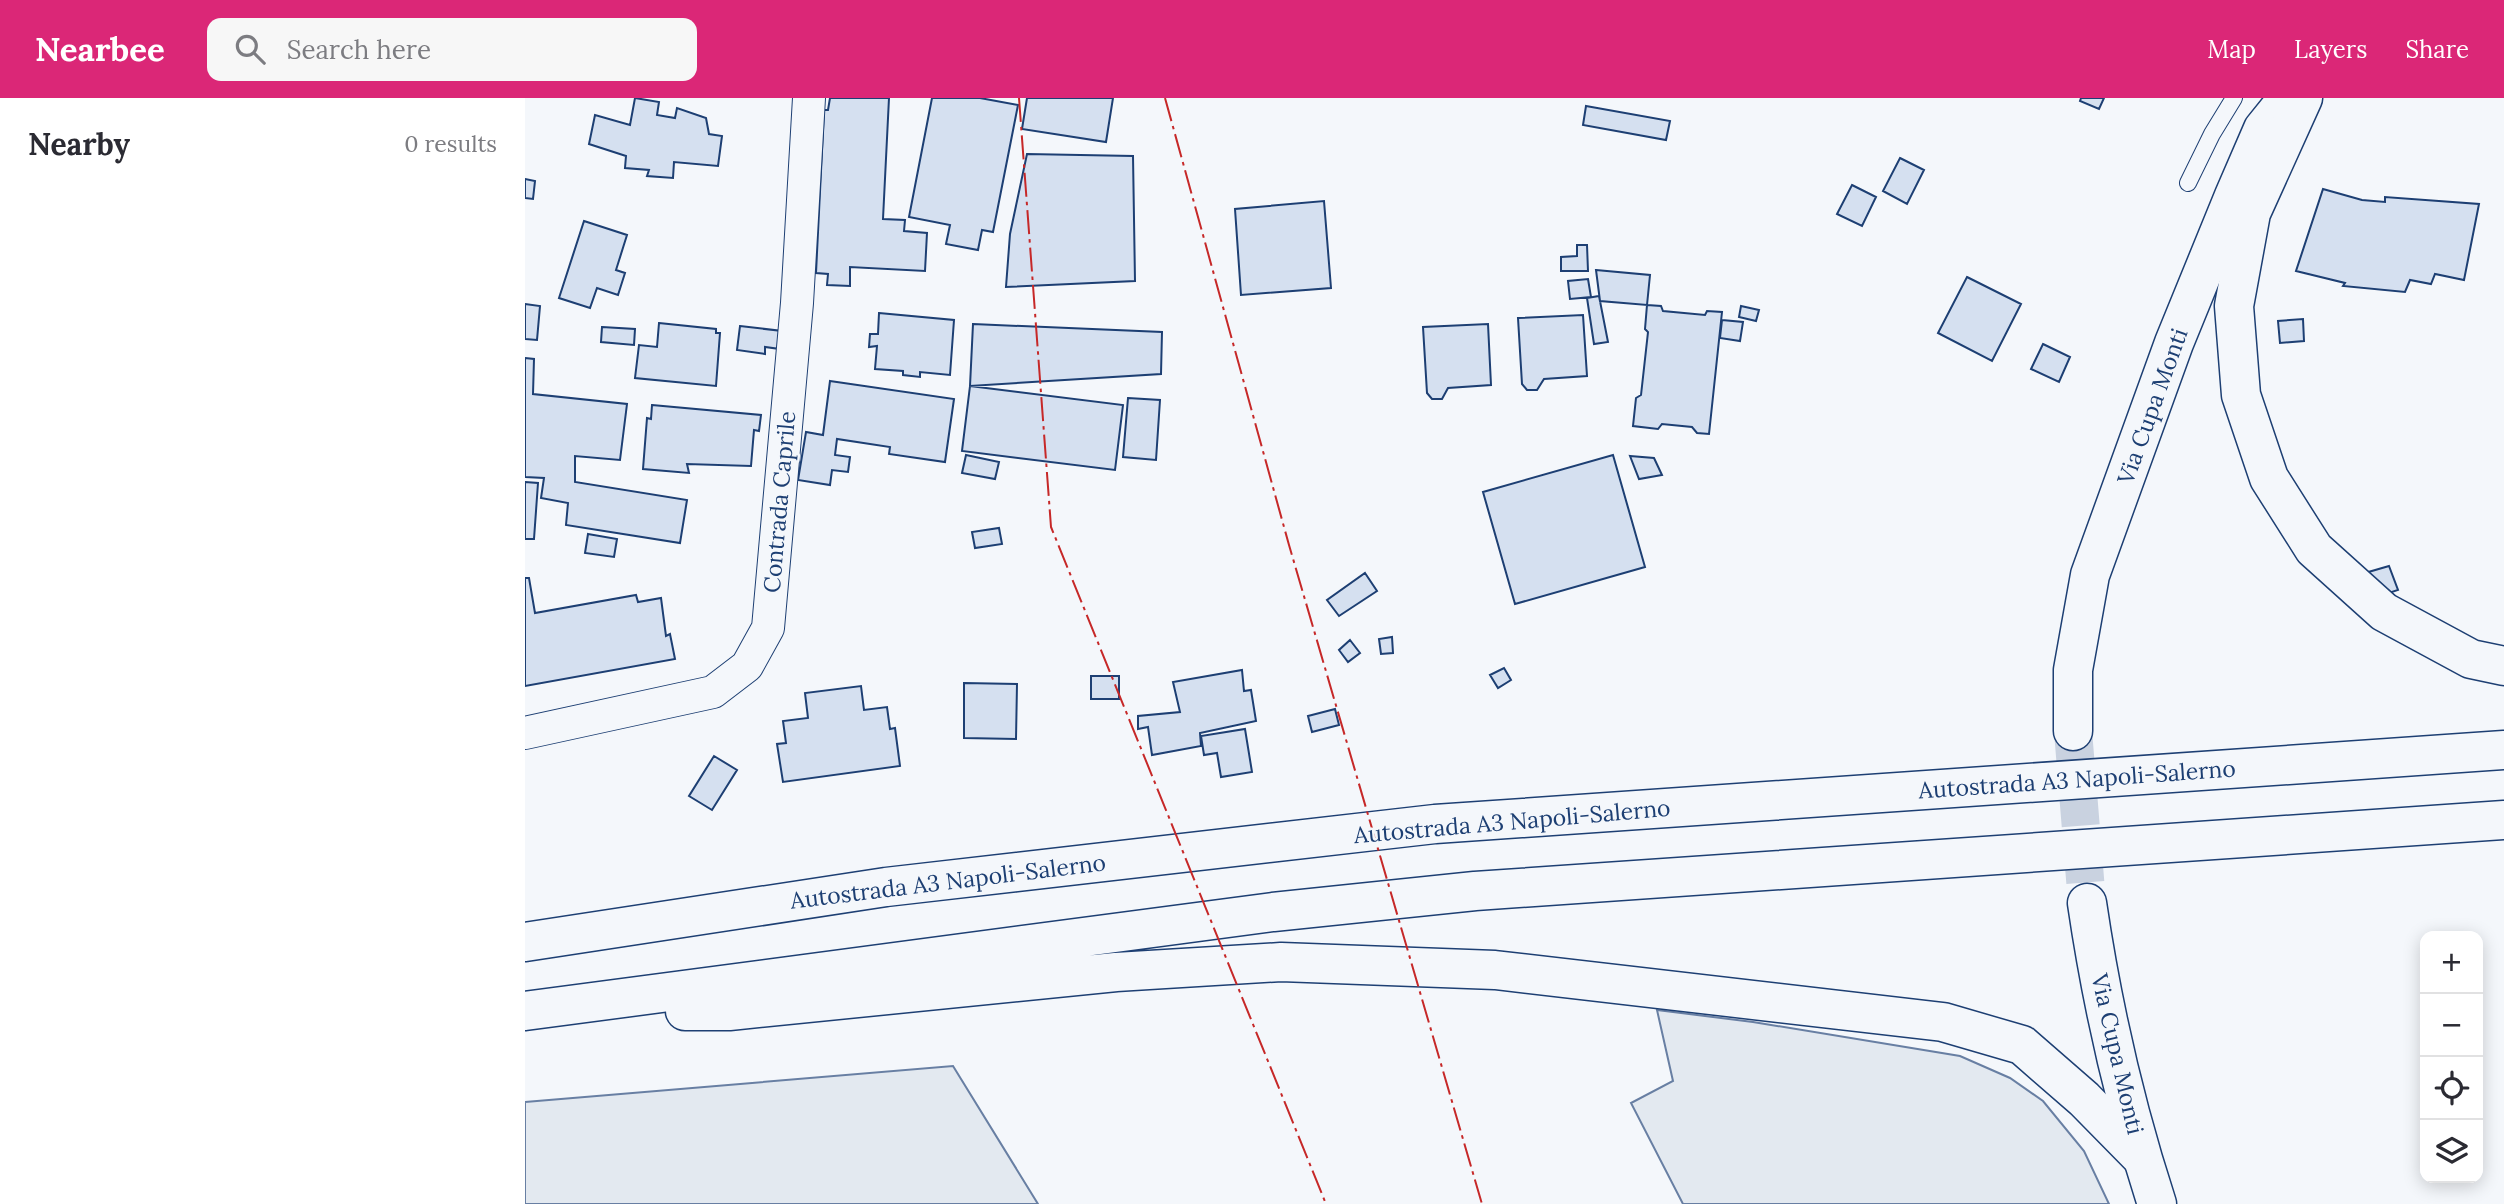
<!DOCTYPE html>
<html lang="en">
<head>
<meta charset="utf-8">
<style>
  :root { --surface:#fff; --page:#f7f7f7; --text:#2b2b33; --muted:#7c7c81; --line:#e1e1e2; --accent:#db2777 }
  body { margin:0; font-family:Lora,serif; background:var(--page); color:var(--text) }
  .controls { position:absolute; right:21px; bottom:21px; display:grid; overflow:hidden; border-radius:14px; box-shadow:0 4px 18px #0003 }
  .controls button { width:63px; height:63px; display:grid; place-items:center; padding:0; border:0; border-bottom:2px solid var(--line); background:var(--surface); color:var(--text); font:35px sans-serif }
  .list { margin:0; padding:0; list-style:none }
  h2 { display:flex; justify-content:space-between; align-items:center; height:91px; margin:0; padding:0 28px; font-size:30px }
  h2 small { font-size:23px; font-weight:400; color:var(--muted) }
  .icon { flex:none; width:38px; height:38px; fill:none; stroke:currentColor; stroke-width:2; stroke-linecap:round; stroke-linejoin:round }
  .map { position:relative; flex:none; width:1979px; height:1106px; overflow:hidden }
  header { display:flex; align-items:center; gap:42px; box-sizing:border-box; height:98px; padding:0 35px; background:var(--accent); color:#fff }
  header strong { font-size:33px }
  nav { display:flex; gap:38px; margin-inline-start:auto; font-size:24px }
  .search { width:490px; height:63px; background:var(--page); display:flex; align-items:center; gap:18px; box-sizing:border-box; padding:0 24px; border-radius:14px; color:var(--muted); font-size:26px }
  main { display:flex }
  aside { flex:1; background:var(--surface) }
  .map>svg:first-child { display:block }
</style>
</head>
<body>
<header>
<strong>Nearbee</strong>
<div class="search"><svg class="icon" aria-label="search" viewBox="0 0 24 24"><circle cx="10" cy="10" r="6"/><path d="M15 15l6 6"/></svg>Search here</div>
<nav><a>Map</a><a>Layers</a><a>Share</a></nav>
</header>
<main>
<aside>
<h2>Nearby<small>0 results</small></h2>
<ul class="list">
</ul>
</aside>
<div class="map">
<svg width="1979" height="1106" viewBox="0 0 1979 1106">
  <rect width="100%" height="100%" fill="#f4f7fb"/>
  <!-- green -->
  <path fill="#e3e9f0" stroke="#687fa3" stroke-width="2" d="M 1132,912 L 1228,924 L 1435,958 L 1485,980 L 1518,1003 L 1559,1053 L 1584,1106 L 1158,1106 L 1106,1005 L 1148,983 Z
    M 428,968 L 513,1106 L 0,1106 L 0,1004 Z"/>
  <!-- building -->
  <path fill="#d5e0f0" stroke="#1d3f73" stroke-width="2" d="M 110,0 L 134,4 L 132,17 L 150,20 L 152,10 L 181,20 L 184,36 L 197,38 L 193,68 L 149,64 L 148,80 L 122,78 L 124,72 L 100,70 L 101,58 L 64,46 L 70,17 L 105,27 Z
    M 305,0 L 364,0 L 358,121 L 380,122 L 379,133 L 402,135 L 400,173 L 325,169 L 325,188 L 302,187 L 303,176 L 291,175 L 299,12 L 303,12 Z
    M 407,0 L 455,0 L 493,7 L 468,134 L 457,132 L 453,152 L 421,146 L 425,127 L 384,119 Z
    M 502,0 L 588,0 L 581,44 L 497,31 Z
    M 1556,0 L 1579,0 L 1574,11 L 1555,3 Z
    M 1061,8 L 1145,23 L 1141,42 L 1058,27 Z
    M 502,56 L 608,58 L 610,183 L 481,189 L 485,136 Z
    M 1375,60 L 1399,72 L 1382,106 L 1358,93 Z
    M 0,81 L 10,83 L 8,101 L 0,100 Z
    M 1327,87 L 1351,99 L 1337,128 L 1312,116 Z
    M 1798,91 L 1837,102 L 1860,104 L 1860,99 L 1954,106 L 1939,182 L 1910,176 L 1906,186 L 1885,182 L 1880,194 L 1818,188 L 1820,185 L 1771,173 Z
    M 799,103 L 806,190 L 716,197 L 710,111 Z
    M 59,123 L 102,137 L 91,172 L 100,175 L 93,197 L 72,190 L 65,210 L 34,200 Z
    M 1052,147 L 1062,147 L 1063,173 L 1036,173 L 1036,159 L 1052,158 Z
    M 1071,172 L 1125,177 L 1122,207 L 1075,203 Z
    M 1442,179 L 1496,206 L 1467,263 L 1413,235 Z
    M 1063,181 L 1066,199 L 1045,201 L 1043,183 Z
    M 1074,198 L 1083,244 L 1069,246 L 1062,200 Z
    M 0,206 L 15,208 L 12,242 L 0,241 Z
    M 1122,207 L 1136,208 L 1138,213 L 1180,217 L 1182,213 L 1197,214 L 1184,336 L 1172,335 L 1167,329 L 1137,326 L 1133,331 L 1108,328 L 1111,300 L 1116,297 L 1123,234 L 1120,231 Z
    M 1216,208 L 1234,212 L 1231,223 L 1214,219 Z
    M 354,215 L 429,222 L 425,277 L 395,274 L 395,279 L 378,277 L 378,273 L 350,271 L 352,248 L 344,249 L 345,236 L 353,236 Z
    M 1058,217 L 1062,278 L 1019,281 L 1012,292 L 1002,292 L 997,286 L 993,220 Z
    M 1778,221 L 1779,243 L 1755,245 L 1753,223 Z
    M 1197,222 L 1218,224 L 1215,243 L 1195,240 Z
    M 134,225 L 191,231 L 191,235 L 195,235 L 191,288 L 110,280 L 114,247 L 132,249 Z
    M 448,226 L 637,234 L 636,276 L 445,288 Z
    M 963,226 L 966,287 L 923,290 L 917,301 L 907,301 L 902,295 L 898,229 Z
    M 215,228 L 257,233 L 255,251 L 240,249 L 240,256 L 212,252 Z
    M 77,229 L 110,231 L 109,247 L 76,244 Z
    M 1518,246 L 1545,259 L 1534,284 L 1506,271 Z
    M 0,260 L 9,261 L 8,296 L 102,306 L 95,362 L 50,358 L 50,384 L 162,402 L 155,445 L 41,427 L 43,405 L 16,400 L 19,380 L 0,379 Z
    M 305,283 L 429,301 L 420,364 L 364,356 L 365,349 L 312,341 L 310,357 L 325,359 L 323,374 L 307,372 L 305,387 L 273,382 L 281,334 L 298,337 Z
    M 445,288 L 598,307 L 590,372 L 437,353 Z
    M 603,300 L 635,302 L 631,362 L 598,359 Z
    M 127,307 L 236,317 L 234,333 L 229,332 L 226,368 L 162,366 L 164,375 L 118,371 L 122,320 L 126,321 Z
    M 441,357 L 474,364 L 470,381 L 437,375 Z
    M 1088,357 L 1120,469 L 990,506 L 958,394 Z
    M 1105,358 L 1129,360 L 1137,377 L 1114,381 Z
    M 0,384 L 13,385 L 9,441 L 0,441 Z
    M 474,430 L 477,446 L 450,450 L 447,434 Z
    M 63,436 L 92,441 L 89,459 L 60,455 Z
    M 1864,468 L 1873,492 L 1849,500 L 1840,475 Z
    M 840,475 L 852,493 L 814,518 L 802,502 Z
    M 0,480 L 4,480 L 10,515 L 111,497 L 113,504 L 136,500 L 141,538 L 145,536 L 150,561 L 0,588 Z
    M 867,539 L 868,555 L 856,556 L 854,541 Z
    M 825,542 L 835,555 L 823,564 L 814,552 Z
    M 979,570 L 986,582 L 973,590 L 965,577 Z
    M 717,572 L 719,593 L 726,592 L 731,623 L 675,635 L 676,648 L 627,657 L 623,629 L 613,631 L 613,618 L 655,614 L 648,584 Z
    M 566,578 L 594,578 L 594,601 L 566,601 Z
    M 439,585 L 492,586 L 491,641 L 439,640 Z
    M 336,588 L 339,612 L 362,609 L 365,631 L 370,630 L 375,668 L 258,684 L 252,646 L 261,645 L 258,623 L 283,620 L 280,595 Z
    M 810,611 L 814,627 L 787,634 L 783,618 Z
    M 720,631 L 727,674 L 696,679 L 692,655 L 679,657 L 676,638 Z
    M 189,658 L 212,672 L 187,712 L 164,698 Z"/>
  <g fill="none" stroke-linecap="round" stroke-linejoin="round">
    <!-- tertiary-tunnel -->
    <path stroke="#c9d2e0" stroke-width="38" stroke-dasharray="38 19" stroke-linecap="butt" d="M 1548,633 L 1562,805"/>
    <defs>
      <path id="service" d="M 1663,85 L 1687,36 L 1709,0"/>
      <path id="minor" d="M 0,635 L 188,594 L 222,568 L 243,530 L 272,205 L 284,0"/>
      <path id="tertiary" d="M 1548,633 L 1548,572 L 1565,477 L 1649,245 L 1709,98 L 1738,31 L 1763,0
        M 1562,805 C 1577,907 1600,1008 1632,1106"/>
      <path id="motorway" d="M 1778,0 L 1726,115 L 1709,208 L 1716,297 L 1744,380 L 1789,451 L 1859,514 L 1946,561 L 1979,568
        M 0,844 L 361,789 L 910,726 L 1979,652
        M 0,913 L 748,814 L 950,793 L 1979,722
        M 160,913 L 204,913 L 591,874 L 756,864 L 970,872 L 1418,924 L 1497,947 L 1559,1001 L 1617,1060"/>
    </defs>
    <!-- service casing -->
    <use href="#service" stroke="#1d3f73" stroke-width="18"/>
    <!-- minor casing -->
    <use href="#minor" stroke="#1d3f73" stroke-width="34"/>
    <!-- tertiary casing -->
    <use href="#tertiary" stroke="#1d3f73" stroke-width="41"/>
    <!-- motorway casing -->
    <use href="#motorway" stroke="#1d3f73" stroke-width="41"/>
    <!-- service -->
    <use href="#service" stroke="#f4f7fb" stroke-width="16"/>
    <!-- minor -->
    <use href="#minor" stroke="#f4f7fb" stroke-width="32"/>
    <!-- tertiary -->
    <use href="#tertiary" stroke="#f4f7fb" stroke-width="38"/>
    <!-- motorway -->
    <use href="#motorway" stroke="#f4f7fb" stroke-width="38"/>
    <!-- power -->
    <path stroke="#c62828" stroke-width="2" stroke-dasharray="24 5 3.5 5" stroke-linecap="butt" d="M 494,0 L 526,429 L 801,1106
      M 640,0 L 764,447 L 957,1106"/>
  </g>
  <g text-anchor="middle" dominant-baseline="central" stroke-width="5" stroke-linejoin="round" paint-order="stroke">
    <!-- street labels -->
    <g font-size="23" fill="#1d3f73" stroke="#f4f7fb">
      <text transform="translate(1627 308) rotate(-70)">Via Cupa Monti</text>
      <text transform="translate(254 404) rotate(-85)">Contrada Caprile</text>
      <text transform="translate(1552 681) rotate(-4)">Autostrada A3 Napoli-Salerno</text>
      <text transform="translate(987 723) rotate(-5)">Autostrada A3 Napoli-Salerno</text>
      <text transform="translate(423 783) rotate(-7)">Autostrada A3 Napoli-Salerno</text>
      <text transform="translate(1593 956) rotate(77)">Via Cupa Monti</text>
    </g>
  </g>
</svg>
<div class="controls">
<button>+</button>
<button>−</button>
<button><svg class="icon" aria-label="locate" viewBox="0 0 24 24"><circle cx="12" cy="12" r="6"/><path d="M12 2v4M12 18v4M2 12h4M18 12h4"/></svg></button>
<button><svg class="icon" aria-label="layers" viewBox="0 0 24 24"><path d="M12 4l9 5-9 5-9-5zM3 14l9 5 9-5"/></svg></button>
</div>
</div>
</main>
</body>
</html>
